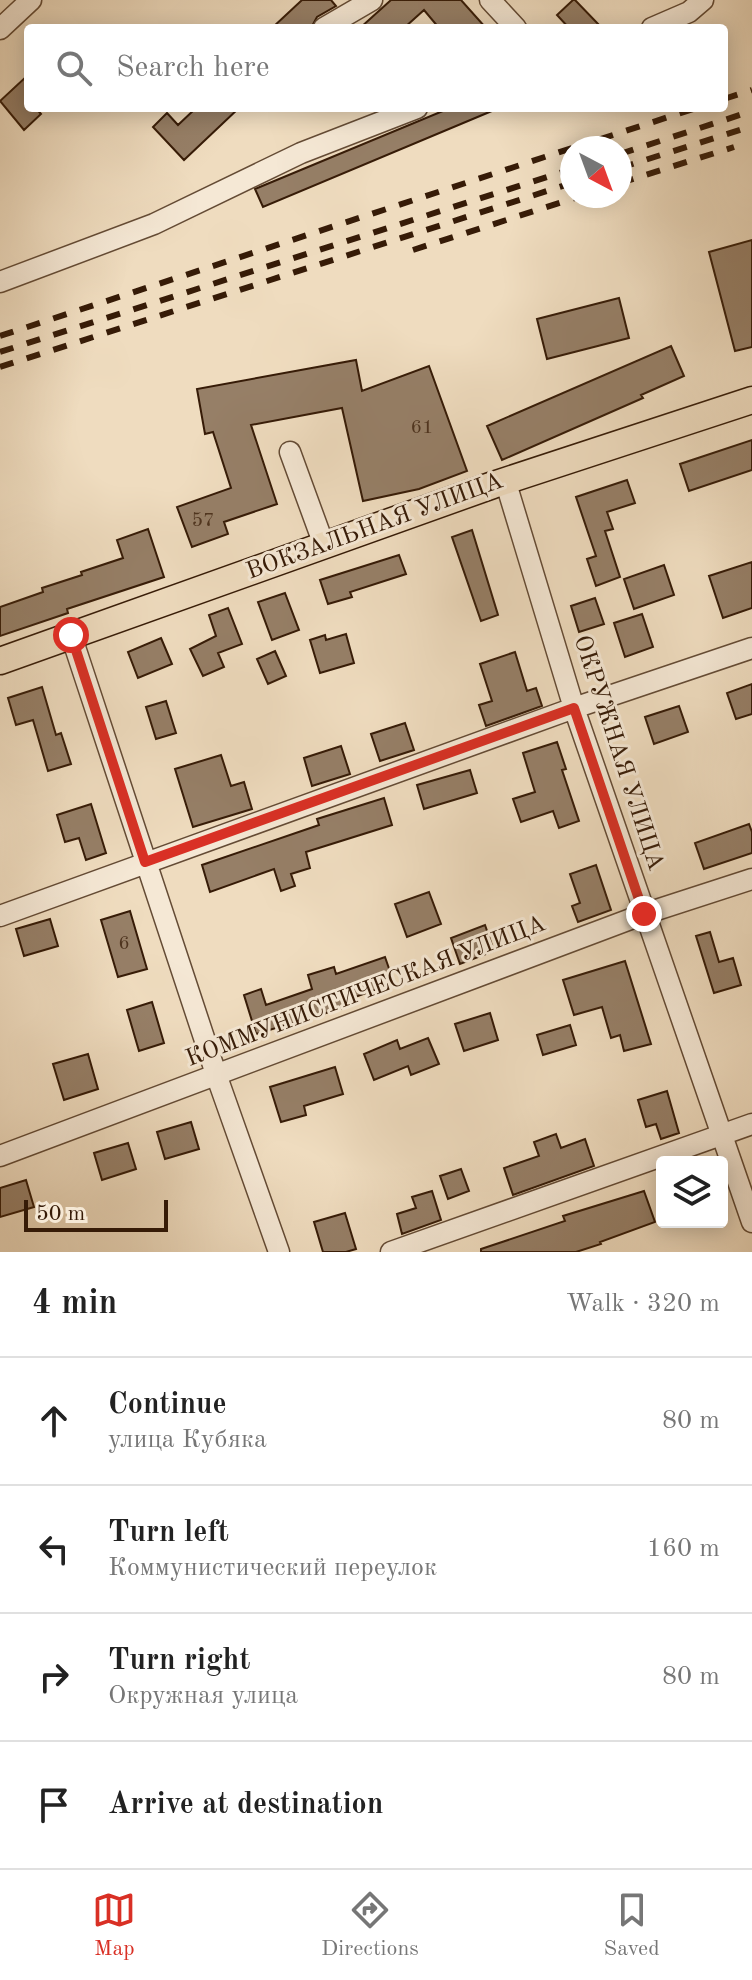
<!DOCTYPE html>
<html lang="en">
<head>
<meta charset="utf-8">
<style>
  :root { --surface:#fff; --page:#f2f2f2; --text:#222; --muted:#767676; --line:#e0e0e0; --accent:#d93025 }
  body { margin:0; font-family:"Old Standard TT",serif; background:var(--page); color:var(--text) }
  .controls { position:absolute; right:24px; bottom:24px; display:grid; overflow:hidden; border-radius:8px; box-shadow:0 4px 20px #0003 }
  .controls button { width:72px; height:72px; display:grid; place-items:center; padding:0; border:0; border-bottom:2px solid var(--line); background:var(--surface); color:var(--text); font:40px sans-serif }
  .compass { position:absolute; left:560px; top:136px; width:72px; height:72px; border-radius:50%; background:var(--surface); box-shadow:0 4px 20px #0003; rotate:139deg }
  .scale { position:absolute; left:24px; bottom:20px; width:144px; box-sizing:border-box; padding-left:8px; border:4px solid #361b07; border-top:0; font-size:22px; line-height:28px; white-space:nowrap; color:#361b07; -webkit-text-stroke:6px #f5e8d5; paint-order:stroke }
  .stop { position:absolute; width:24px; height:24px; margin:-18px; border:6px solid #d93025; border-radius:50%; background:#fff }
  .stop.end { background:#d93025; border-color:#fff; box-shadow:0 2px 8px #0008 }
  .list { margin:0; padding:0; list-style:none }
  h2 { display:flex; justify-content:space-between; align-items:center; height:104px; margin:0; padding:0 32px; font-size:34px }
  h2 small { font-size:26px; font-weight:400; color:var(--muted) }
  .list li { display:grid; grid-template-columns:52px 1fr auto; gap:24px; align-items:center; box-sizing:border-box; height:128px; padding:0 32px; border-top:2px solid var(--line) }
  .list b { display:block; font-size:30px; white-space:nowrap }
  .list p { margin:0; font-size:26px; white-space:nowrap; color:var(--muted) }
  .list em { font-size:26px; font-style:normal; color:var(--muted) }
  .icon { flex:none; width:44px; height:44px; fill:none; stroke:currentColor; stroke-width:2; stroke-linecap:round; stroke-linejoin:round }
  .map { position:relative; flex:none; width:752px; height:1252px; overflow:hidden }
  .search { position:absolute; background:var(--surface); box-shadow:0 4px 20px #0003; left:24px; right:24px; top:24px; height:88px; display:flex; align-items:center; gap:20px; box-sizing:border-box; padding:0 28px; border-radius:8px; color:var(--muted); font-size:30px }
  .sheet { height:616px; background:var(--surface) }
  nav { display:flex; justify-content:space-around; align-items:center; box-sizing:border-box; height:112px; border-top:2px solid var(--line); background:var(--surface); font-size:22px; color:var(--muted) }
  nav a { display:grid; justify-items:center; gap:4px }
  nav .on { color:var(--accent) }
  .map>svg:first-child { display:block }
</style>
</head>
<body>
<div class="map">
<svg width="752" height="1252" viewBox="0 0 752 1252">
  <rect width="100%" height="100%" fill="#efdcbf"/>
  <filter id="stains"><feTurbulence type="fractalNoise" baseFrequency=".0025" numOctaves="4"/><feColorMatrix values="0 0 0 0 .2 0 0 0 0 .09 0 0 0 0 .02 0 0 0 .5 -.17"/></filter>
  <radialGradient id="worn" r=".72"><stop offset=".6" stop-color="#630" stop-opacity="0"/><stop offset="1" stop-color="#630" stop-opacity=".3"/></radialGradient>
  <!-- building -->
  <path fill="#967f67" stroke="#361b07" stroke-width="2" d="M 302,0 L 331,0 L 336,6 L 317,17 L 311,28 L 272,28 Z
    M 391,0 L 461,0 L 486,28 L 439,28 L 424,10 L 404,28 L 360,28 Z
    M 573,0 L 575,0 L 602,28 L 569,28 L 557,15 Z
    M 28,75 L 28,108 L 36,108 L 41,114 L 24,130 L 0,101 Z
    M 196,108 L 239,108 L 184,160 L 153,127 L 167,113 L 178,125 Z
    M 450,108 L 499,108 L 263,207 L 255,189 Z
    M 752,240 L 752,347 L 735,351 L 709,252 Z
    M 619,298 L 629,338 L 547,359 L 537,319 Z
    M 671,346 L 684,376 L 641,395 L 643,398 L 502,460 L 487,426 Z
    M 356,360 L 362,391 L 429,366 L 467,471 L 419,489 L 363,501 L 342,408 L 251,425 L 277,504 L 224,522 L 228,534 L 192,547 L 177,507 L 231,488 L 213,432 L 205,434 L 197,389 Z
    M 752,440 L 752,470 L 689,491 L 680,464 Z
    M 627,480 L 635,503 L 607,512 L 613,529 L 605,531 L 620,577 L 596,586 L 587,559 L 596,556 L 576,497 Z
    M 148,529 L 164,577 L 67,609 L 68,613 L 0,636 L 0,607 L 43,592 L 42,588 L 82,575 L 81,572 L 123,558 L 117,540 Z
    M 472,530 L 498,615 L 481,621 L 452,537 Z
    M 399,555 L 406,574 L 350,592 L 352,597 L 328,604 L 320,580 Z
    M 752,562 L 752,608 L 723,618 L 709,576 Z
    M 664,565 L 674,595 L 634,609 L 624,579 Z
    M 285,593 L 299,630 L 272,640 L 258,602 Z
    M 595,598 L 604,624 L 579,632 L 571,606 Z
    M 228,608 L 242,644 L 218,653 L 224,667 L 203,676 L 190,649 L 216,636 L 209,615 Z
    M 642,614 L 653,647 L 625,657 L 614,623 Z
    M 346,634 L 354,663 L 320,673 L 310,640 L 325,635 L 326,640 Z
    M 161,638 L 172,664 L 138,678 L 128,652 Z
    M 275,651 L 286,676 L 268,684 L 257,659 Z
    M 515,652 L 527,691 L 536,688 L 542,706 L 486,726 L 479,705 L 492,701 L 480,664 Z
    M 752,684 L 752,714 L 736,719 L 727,693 Z
    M 42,687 L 56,735 L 61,733 L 71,764 L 48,771 L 33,720 L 16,725 L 8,698 Z
    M 166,701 L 176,733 L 156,739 L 146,707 Z
    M 679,706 L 688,732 L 654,744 L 645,717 Z
    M 405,723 L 414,750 L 380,761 L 371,734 Z
    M 557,742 L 566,769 L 562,770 L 579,821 L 559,828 L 553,811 L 521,822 L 513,799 L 535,792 L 523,753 Z
    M 341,746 L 350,774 L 312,786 L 304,758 Z
    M 221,755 L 231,786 L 244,782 L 252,809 L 193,827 L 175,769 Z
    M 470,770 L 477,793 L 424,809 L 417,785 Z
    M 384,798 L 392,825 L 306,852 L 310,868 L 291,874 L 295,886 L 281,891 L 274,869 L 210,892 L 202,865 L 319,825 L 317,819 Z
    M 91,804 L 106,853 L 86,860 L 79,838 L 65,842 L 57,815 Z
    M 749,824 L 752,832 L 752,853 L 704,869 L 695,843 Z
    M 596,865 L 611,910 L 578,922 L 572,906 L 580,903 L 570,874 Z
    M 429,892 L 441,924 L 407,937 L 395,904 Z
    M 130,911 L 147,969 L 118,977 L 101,920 Z
    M 50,919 L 58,946 L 24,956 L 16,929 Z
    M 485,925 L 494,951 L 460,964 L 451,938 Z
    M 710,932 L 719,962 L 733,958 L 741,985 L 714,993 L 696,936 Z
    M 385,957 L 394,983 L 344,1001 L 346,1007 L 256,1034 L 244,995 L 261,989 L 266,1005 L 312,989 L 308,975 L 334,967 L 336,974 Z
    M 625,961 L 651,1044 L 624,1051 L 620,1035 L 611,1038 L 602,1007 L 574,1015 L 563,980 Z
    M 152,1002 L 164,1043 L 139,1051 L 127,1010 Z
    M 490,1013 L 498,1040 L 464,1051 L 455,1024 Z
    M 570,1025 L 576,1045 L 543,1055 L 537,1035 Z
    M 428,1038 L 439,1064 L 411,1075 L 408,1066 L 374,1080 L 364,1054 L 397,1040 L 400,1049 Z
    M 88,1054 L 98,1089 L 64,1100 L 53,1064 Z
    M 335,1067 L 343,1094 L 304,1106 L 306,1115 L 281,1122 L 270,1087 Z
    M 667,1091 L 679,1133 L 661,1139 L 656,1124 L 646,1127 L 638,1100 Z
    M 191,1122 L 199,1149 L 165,1159 L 157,1132 Z
    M 556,1134 L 561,1148 L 585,1139 L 594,1166 L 513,1195 L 504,1168 L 539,1156 L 534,1142 Z
    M 128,1143 L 136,1169 L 102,1180 L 94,1153 Z
    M 461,1169 L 469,1191 L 448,1199 L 440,1176 Z
    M 26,1180 L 34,1207 L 0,1217 L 0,1188 Z
    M 432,1191 L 441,1220 L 402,1234 L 397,1214 L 416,1208 L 412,1197 Z
    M 644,1191 L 655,1222 L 600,1242 L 601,1244 L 576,1252 L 481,1252 L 481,1249 L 565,1221 L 563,1216 Z
    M 345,1213 L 356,1249 L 346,1252 L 323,1252 L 314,1222 Z"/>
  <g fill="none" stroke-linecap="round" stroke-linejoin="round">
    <defs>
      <path id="minor" d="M 490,0 L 516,28
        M 324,28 L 372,0
        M 652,28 L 689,12 L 703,0
        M 0,29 L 31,0
        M 0,282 L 154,224 L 301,153 L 417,108
        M 290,452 L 324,545
        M 505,480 L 574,708 L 752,1222
        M 71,635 L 217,1077 L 279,1252
        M 0,916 L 574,708 L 752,648
        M 0,1156 L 644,914 L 752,879
        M 391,1252 L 752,1124"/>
      <path id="major" d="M 0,661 L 493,485 L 752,400"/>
    </defs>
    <!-- minor casing -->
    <use href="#minor" stroke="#644b35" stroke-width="23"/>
    <!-- major casing -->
    <use href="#major" stroke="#361b07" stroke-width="29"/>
    <!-- minor -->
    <use href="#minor" stroke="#f5e8d5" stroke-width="20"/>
    <!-- major -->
    <use href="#major" stroke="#efdcbf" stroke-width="26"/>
    <!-- rail -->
    <path stroke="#361b07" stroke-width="6" stroke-dasharray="14 14" stroke-linecap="butt" d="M 724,99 L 752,90
      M 573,148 L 696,108
      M 620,154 L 752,111
      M 620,168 L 752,126
      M 620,183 L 734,147
      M 413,250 L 581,196
      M 0,336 L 572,148
      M 0,352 L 572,169
      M 0,367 L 572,183"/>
  </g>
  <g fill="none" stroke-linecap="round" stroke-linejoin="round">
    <!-- route -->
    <path stroke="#d93025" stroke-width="10" d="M 71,635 L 145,862 L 574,708 L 644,914"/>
  </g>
  <g text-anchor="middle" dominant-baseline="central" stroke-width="6" stroke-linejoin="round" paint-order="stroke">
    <!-- number labels -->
    <g font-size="20" fill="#4e341f">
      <text x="422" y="428">61</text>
      <text x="203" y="521">57</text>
      <text x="124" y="944">6</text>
    </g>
    <!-- street labels -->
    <g font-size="24" fill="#361b07" stroke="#f5e8d5">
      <text transform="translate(375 527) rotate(-20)">ВОКЗАЛЬНАЯ УЛИЦА</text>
      <text transform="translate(618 753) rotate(72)">ОКРУЖНАЯ УЛИЦА</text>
      <text transform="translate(366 992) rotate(-21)">КОММУНИСТИЧЕСКАЯ УЛИЦА</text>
    </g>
  </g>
  <rect width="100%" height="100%" filter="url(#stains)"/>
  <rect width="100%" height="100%" fill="url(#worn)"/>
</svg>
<div class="controls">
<button><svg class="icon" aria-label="layers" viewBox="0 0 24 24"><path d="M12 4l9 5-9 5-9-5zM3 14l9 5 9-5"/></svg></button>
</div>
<svg class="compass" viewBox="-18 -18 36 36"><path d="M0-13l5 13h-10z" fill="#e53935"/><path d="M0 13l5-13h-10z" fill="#767676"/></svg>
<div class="scale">50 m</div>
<div class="stop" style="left:71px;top:635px"></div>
<div class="stop end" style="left:644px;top:914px"></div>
<div class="search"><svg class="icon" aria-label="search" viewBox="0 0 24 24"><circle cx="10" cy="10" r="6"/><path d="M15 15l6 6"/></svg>Search here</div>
</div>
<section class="sheet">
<h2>4 min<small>Walk · 320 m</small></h2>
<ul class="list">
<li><svg class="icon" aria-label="ahead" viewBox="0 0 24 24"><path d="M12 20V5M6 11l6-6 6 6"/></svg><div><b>Continue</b><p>улица Кубяка</p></div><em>80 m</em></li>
<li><svg class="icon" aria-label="left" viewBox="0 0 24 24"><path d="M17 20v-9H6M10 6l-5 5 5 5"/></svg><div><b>Turn left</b><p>Коммунистический переулок</p></div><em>160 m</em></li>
<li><svg class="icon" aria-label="right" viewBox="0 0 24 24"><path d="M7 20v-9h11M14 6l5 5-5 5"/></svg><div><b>Turn right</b><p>Окружная улица</p></div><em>80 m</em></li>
<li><svg class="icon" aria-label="arrive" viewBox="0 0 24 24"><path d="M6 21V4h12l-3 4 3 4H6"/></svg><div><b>Arrive at destination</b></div></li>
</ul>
</section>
<nav>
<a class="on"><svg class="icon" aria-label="map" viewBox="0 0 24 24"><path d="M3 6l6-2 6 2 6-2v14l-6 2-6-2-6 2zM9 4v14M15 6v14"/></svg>Map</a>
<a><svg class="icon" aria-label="directions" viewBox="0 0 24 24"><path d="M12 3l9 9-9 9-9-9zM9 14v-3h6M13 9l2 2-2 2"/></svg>Directions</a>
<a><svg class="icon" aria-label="saved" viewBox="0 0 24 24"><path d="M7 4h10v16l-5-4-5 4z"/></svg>Saved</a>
</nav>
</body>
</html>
